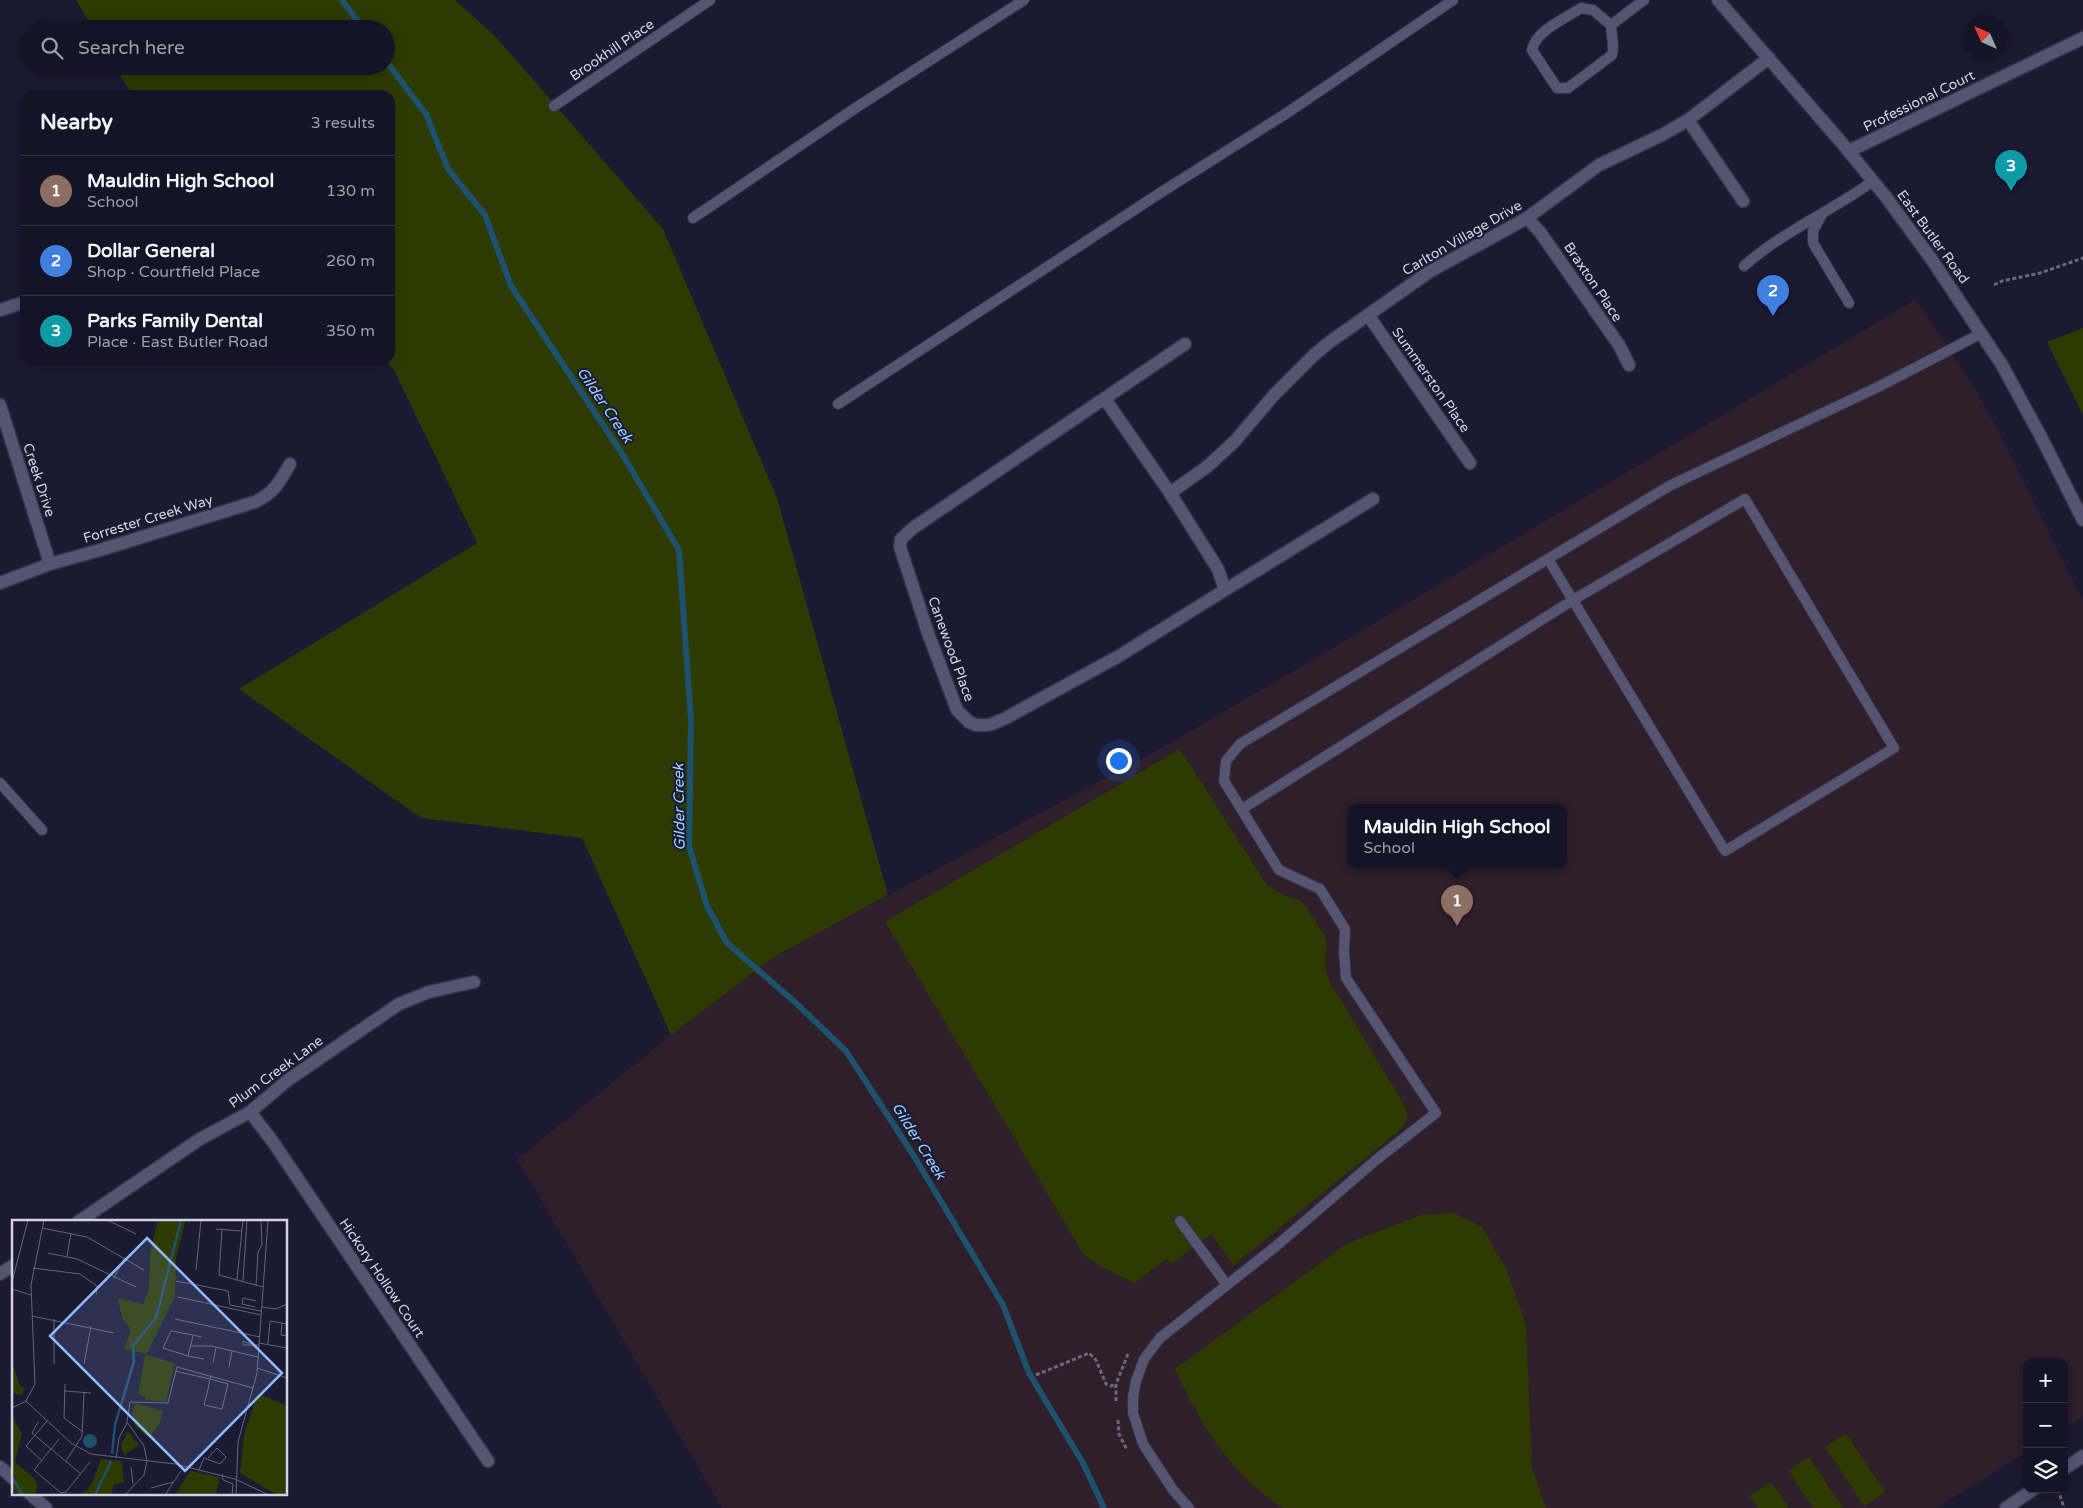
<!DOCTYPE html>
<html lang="en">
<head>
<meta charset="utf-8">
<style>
  :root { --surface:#151326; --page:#1e1c2e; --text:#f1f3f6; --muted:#9d9ea7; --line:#343243; --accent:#91b8fd }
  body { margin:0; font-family:"Varela Round",sans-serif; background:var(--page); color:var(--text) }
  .controls { position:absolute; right:15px; bottom:15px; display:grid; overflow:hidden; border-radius:10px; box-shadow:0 2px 12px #0003 }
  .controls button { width:45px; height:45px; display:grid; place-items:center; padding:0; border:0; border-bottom:1px solid var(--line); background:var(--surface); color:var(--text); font:25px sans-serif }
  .compass { position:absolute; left:1963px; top:15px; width:45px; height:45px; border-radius:50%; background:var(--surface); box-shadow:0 2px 12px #0003; rotate:315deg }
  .you { position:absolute; left:1118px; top:760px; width:18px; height:18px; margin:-12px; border:4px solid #fff; border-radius:50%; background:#1a73e8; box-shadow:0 0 0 8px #1a73e833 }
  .badge { display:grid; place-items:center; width:32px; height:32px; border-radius:50%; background:var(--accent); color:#fff; font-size:16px; font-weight:700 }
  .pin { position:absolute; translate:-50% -41px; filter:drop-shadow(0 1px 2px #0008) }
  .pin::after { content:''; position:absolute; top:26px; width:18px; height:15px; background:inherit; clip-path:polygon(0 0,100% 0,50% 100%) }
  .popup { position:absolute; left:1347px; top:804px; width:220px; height:65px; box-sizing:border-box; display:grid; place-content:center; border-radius:10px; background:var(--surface); filter:drop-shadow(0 1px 4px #0005); font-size:16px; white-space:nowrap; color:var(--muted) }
  .popup b { font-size:19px; color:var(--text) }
  .popup::after { content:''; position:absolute; left:50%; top:100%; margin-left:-10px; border:10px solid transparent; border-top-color:var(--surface) }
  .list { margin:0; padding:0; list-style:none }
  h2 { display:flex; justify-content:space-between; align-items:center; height:65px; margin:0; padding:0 20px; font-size:21px }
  h2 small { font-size:16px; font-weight:400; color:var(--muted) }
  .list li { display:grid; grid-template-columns:32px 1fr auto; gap:15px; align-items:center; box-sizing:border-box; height:70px; padding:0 20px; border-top:1px solid var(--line) }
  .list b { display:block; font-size:19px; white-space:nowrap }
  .list p { margin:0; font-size:16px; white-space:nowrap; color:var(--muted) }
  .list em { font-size:16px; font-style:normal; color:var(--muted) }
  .icon { flex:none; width:28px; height:28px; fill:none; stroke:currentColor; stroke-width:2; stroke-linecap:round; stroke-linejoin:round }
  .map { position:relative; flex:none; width:2083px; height:1508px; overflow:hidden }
  .search { position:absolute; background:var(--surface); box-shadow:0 2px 12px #0003; left:20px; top:20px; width:375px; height:55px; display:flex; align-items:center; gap:12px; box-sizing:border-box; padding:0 18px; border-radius:28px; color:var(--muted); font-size:19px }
  .panel { position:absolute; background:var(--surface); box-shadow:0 2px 12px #0003; left:20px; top:90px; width:375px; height:275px; border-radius:15px }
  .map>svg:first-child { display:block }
</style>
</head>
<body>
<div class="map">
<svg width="2083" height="1508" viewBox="0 0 2083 1508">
  <rect width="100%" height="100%" fill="#1c1933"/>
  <!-- education -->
  <path fill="#2e1f2a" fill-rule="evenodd" d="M 1916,299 L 1966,374 L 1995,424 L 2083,601 L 2083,1417 L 2064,1428 L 2064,1362 L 2027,1362 L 2027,1452 L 1937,1508 L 722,1508 L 517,1159 L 671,1035 L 774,957 L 1163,747 L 1328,651 ZM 1351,807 L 1563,807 L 1563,865 L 1351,865 Z"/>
  <!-- green -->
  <path fill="#2d3b03" d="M 76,0 L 455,0 L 496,37 L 663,229 L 777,498 L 888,895 L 774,957 L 671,1035 L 582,838 L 421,818 L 239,689 L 477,543 L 394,370 L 384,360 L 390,360 L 390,95 L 132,95 L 115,66 L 386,66 L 386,29 L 93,29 Z
    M 2083,328 L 2083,415 L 2047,342 Z
    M 1180,749 L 1267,885 L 1282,894 L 1301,901 L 1306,906 L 1325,936 L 1327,945 L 1325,959 L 1326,972 L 1330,982 L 1406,1108 C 1409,1118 1407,1122 1400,1130 L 1234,1265 L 1211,1234 L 1171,1264 L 1167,1259 L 1134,1283 L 1100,1266 L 1084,1255 L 885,922 Z
    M 1453,1213 L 1482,1227 L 1506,1268 L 1526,1324 L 1532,1467 L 1546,1508 L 1283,1508 C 1231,1476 1200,1423 1175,1369 L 1348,1243 L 1421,1215 Z
    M 1846,1433 L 1885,1492 L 1864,1506 L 1825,1447 Z
    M 1809,1457 L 1843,1508 L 1813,1508 L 1788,1471 Z
    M 1771,1482 L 1789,1508 L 1758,1508 L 1750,1496 Z"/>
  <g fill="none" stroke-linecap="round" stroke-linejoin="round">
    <!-- stream -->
    <path stroke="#1e516e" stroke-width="6" d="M 342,0 L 363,29
      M 386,61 L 426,114 L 448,169 L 485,215 L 511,286 L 621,452 L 679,550 L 691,721 L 689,846 L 707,906 L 727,943 L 796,1003 L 846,1051 L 912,1153 L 1003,1305 L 1029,1373 L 1083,1463 L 1104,1508"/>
    <defs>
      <path id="service" d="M 1611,25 L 1593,10 L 1581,8 C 1565,19 1536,30 1532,50 L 1557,88 L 1568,88 L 1612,55 C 1615,44 1611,36 1611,25 L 1644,0
        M 554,106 L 710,0
        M 1821,216 L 1813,231 L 1813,243 L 1849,303
        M 693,218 L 857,107 L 1024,0
        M 1744,266 C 1782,232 1832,211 1873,181
        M 838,404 L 1160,193 L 1287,113 L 1453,0
        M 0,783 L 42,830
        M 1242,809 L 1573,600 L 1745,499 L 1894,748 L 1725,851 C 1666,754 1607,656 1548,559
        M 1180,1221 L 1227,1285
        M 1189,1508 L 1173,1490 L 1143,1444 L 1133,1413 L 1133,1397 L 1136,1381 L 1144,1359 L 1160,1338 L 1275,1247 L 1376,1160 L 1436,1113 L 1346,978 L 1344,952 L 1345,929 L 1320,889 L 1279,870 L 1224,781 L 1226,761 L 1240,744 L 1671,485 L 1880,386 L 1982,333"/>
      <path id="minor" d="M 1688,120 L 1743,201
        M 1849,151 L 2083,38
        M 1527,218 L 1540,232 L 1619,345 L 1629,365
        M 0,310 L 25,302
        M 1368,315 L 1470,463
        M 1105,399 L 1170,493 L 1218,569 L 1225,590 L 1119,656 L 1004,719 L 989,725 L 976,725 L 969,722 L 957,710 L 928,633 L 900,547 L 901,539 L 913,528 L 1185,344
        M 0,405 L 50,564
        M 1170,493 L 1208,466 L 1235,441 L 1273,396 L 1315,354 L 1331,341 L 1429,272 L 1527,218 L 1599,165 L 1662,135 L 1688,120 L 1769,58
        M 0,583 L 50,564 L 100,550 L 255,502 C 275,492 279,483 290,464
        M 1225,590 L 1373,499
        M 250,1112 L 273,1142 L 488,1461
        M 78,1222 L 200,1139 L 250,1112 L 288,1080 L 399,1004 L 429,992 L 474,982
        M 0,1274 L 14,1265
        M 0,1467 L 14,1479
        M 30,1494 L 46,1508"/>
      <path id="tertiary" d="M 2064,1469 L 2083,1456
        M 2006,1508 L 2034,1489"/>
      <path id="secondary" d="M 1718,0 L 1841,142 L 1886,197 L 1932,260 L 2002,365 L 2040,435 L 2083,520"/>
    </defs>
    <!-- service casing -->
    <use href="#service" stroke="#343146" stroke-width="12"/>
    <!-- minor casing -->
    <use href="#minor" stroke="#343146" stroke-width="15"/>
    <!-- tertiary casing -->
    <use href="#tertiary" stroke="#343146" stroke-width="15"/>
    <!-- secondary casing -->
    <use href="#secondary" stroke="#343146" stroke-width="15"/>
    <!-- path -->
    <path stroke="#6a687f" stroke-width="3" stroke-dasharray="4 2.5" stroke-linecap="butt" d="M 1994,285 L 2002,281 L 2040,273 L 2083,258
      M 1036,1375 L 1089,1353 L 1096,1360 L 1106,1384 L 1111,1386 L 1116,1384
      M 1116,1401 L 1116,1384 L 1128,1354
      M 1118,1420 L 1119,1434 L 1127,1450
      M 2058,1489 L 2064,1508"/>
    <!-- service -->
    <use href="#service" stroke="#555471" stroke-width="10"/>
    <!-- minor -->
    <use href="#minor" stroke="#555471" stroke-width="12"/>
    <!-- tertiary -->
    <use href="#tertiary" stroke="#555471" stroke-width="12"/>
    <!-- secondary -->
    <use href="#secondary" stroke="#555471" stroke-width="12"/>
  </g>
  <g text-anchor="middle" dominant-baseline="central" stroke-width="4" stroke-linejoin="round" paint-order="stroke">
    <!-- street labels -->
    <g font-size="14" fill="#d2d2e4" stroke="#1c1933">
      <text transform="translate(612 50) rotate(-34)">Brookhill Place</text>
      <text transform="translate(1919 101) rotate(-26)">Professional Court</text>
      <text transform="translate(1933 237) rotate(54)">East Butler Road</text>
      <text transform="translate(1462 238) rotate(-30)">Carlton Village Drive</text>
      <text transform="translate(1593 282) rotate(56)">Braxton Place</text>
      <text transform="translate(1431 380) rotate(55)">Summerston Place</text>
      <text transform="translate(39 480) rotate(72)">Creek Drive</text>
      <text transform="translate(148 519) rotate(-17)">Forrester Creek Way</text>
      <text transform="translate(951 649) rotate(70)">Canewood Place</text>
      <text transform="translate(276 1072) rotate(-36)">Plum Creek Lane</text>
      <text transform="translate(382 1278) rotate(56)">Hickory Hollow Court</text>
    </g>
    <!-- water labels -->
    <g font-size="15" font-style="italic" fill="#91d4ff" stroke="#1c1933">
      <text transform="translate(605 405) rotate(56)">Gilder Creek</text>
      <text transform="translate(679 807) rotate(-91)">Gilder Creek</text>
      <text transform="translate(919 1141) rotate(58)">Gilder Creek</text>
    </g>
  </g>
  <!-- overview -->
  <g transform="translate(12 1220)">
    <rect width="275" height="275" fill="#1c1933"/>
    <path d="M 146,0 L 174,0 L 164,37 L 163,76 L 135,134 L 112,129 L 119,110 L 110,98 L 106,78 L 131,84 L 137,68 L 138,33 ZM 133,135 L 163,143 L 154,182 L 133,180 L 134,177 L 126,175 ZM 0,142 L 8,166 L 13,168 L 10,175 L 0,173 ZM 246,173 L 275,186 L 275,275 L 265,275 L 228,253 L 232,214 ZM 123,183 L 151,191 L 148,203 L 137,218 L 123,206 L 120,193 ZM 0,195 L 10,214 L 3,242 L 21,257 L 25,263 L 24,275 L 6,275 L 0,268 ZM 116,211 L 127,225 L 112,235 L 109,225 ZM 89,239 L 110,241 L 112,263 L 102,264 L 99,275 L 66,275 L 75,270 L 81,261 ZM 178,251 L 208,257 L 204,275 L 163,275 Z" fill="#2d3b03"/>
    <path d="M71 221a7 7 0 1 1 14 0a7 7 0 1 1-14 0Z" fill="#1e516e"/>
    <path fill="none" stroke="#1e516e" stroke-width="2.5" d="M 100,234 L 103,205 L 122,141 L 121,126 L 144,98 L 169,0M 0,257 L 11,275M 83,275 L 99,241"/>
    <path fill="none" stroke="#65637a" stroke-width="1" d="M 95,0 L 124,14M 30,8 L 75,17 L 132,50M 204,9 L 230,11M 210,9 L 207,55 L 251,67M 36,33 L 65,39 L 124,67M 55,36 L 59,13M 21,48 L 68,54 L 85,66 L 84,75M 184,50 L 189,0M 102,58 L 113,37M 225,60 L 231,0M 164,61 L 216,71 L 218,85 L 249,91M 231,61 L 235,0M 0,62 L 16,0M 244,65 L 246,32 L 250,25 L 249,0M 0,69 L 19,75M 166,77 L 249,95M 243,87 L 230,84 L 231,78 L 244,81M 250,87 L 264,89 L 275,84M 20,96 L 102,113M 163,99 L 248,117M 270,103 L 269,115 L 275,116M 181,116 L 176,136 L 151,128 L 159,111 L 160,111 L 190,117M 247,123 L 275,128M 238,124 L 231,121 L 231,125 L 247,125M 256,124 L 258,101 L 275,104M 179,126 L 199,126 L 246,137M 176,136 L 192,139M 201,143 L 204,127M 42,144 L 42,99M 72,144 L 79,106M 217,147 L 220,131M 245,148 L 275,158M 163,151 L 198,159 L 216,164 L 210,189 L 192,185 L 196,169 L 198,159 L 199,155M 53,164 L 52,198 L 71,212M 53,171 L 79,173M 14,181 L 59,223 L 79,234 L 163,244 L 223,259M 0,188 L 14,181 L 23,164 L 19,65 L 32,0M 26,202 L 20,213 L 69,254M 47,219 L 22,250 L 49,273 L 54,272 L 78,242M 104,238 L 107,218 L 115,203M 30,241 L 14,226 L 35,201M 54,241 L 70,216 L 72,173M 119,247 L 121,264M 187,250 L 192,238 L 208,244 L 214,237 L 205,228 L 196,238M 210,254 L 211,260 L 221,264 L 220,275M 223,259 L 257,275M 139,268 L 161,262M 113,275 L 132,255 L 135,241 L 132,226 L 115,202 L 118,182 L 156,183 L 165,147 L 241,168M 153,275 L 169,251M 224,275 L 226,222 L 245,153 L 256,0"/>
    <path fill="#91b8fd" fill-opacity="0.15" stroke="#91b8fd" stroke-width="2.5" d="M 135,18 L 270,153 L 173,251 L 38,116 Z"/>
    <rect width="275" height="275" fill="none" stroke="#d2d2e4" stroke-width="2.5"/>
  </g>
</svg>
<div class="controls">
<button>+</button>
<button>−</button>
<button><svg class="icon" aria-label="layers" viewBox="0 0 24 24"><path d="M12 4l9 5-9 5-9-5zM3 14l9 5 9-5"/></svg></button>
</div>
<svg class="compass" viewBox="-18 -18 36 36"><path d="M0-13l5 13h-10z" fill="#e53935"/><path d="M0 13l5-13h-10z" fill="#9d9ea7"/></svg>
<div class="you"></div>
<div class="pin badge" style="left:1457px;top:926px;background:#8d6e63">1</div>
<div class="popup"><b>Mauldin High School</b>School</div>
<div class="pin badge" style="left:1773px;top:316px;background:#3f7fe0">2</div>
<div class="pin badge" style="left:2011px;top:191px;background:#0f9aa8">3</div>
<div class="search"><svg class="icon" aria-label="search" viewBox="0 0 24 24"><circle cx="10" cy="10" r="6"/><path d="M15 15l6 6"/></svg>Search here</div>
<section class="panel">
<h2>Nearby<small>3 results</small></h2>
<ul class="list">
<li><span class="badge" style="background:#8d6e63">1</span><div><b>Mauldin High School</b><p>School</p></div><em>130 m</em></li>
<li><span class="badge" style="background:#3f7fe0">2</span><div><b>Dollar General</b><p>Shop · Courtfield Place</p></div><em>260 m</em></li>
<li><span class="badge" style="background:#0f9aa8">3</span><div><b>Parks Family Dental</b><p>Place · East Butler Road</p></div><em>350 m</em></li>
</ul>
</section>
</div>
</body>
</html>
